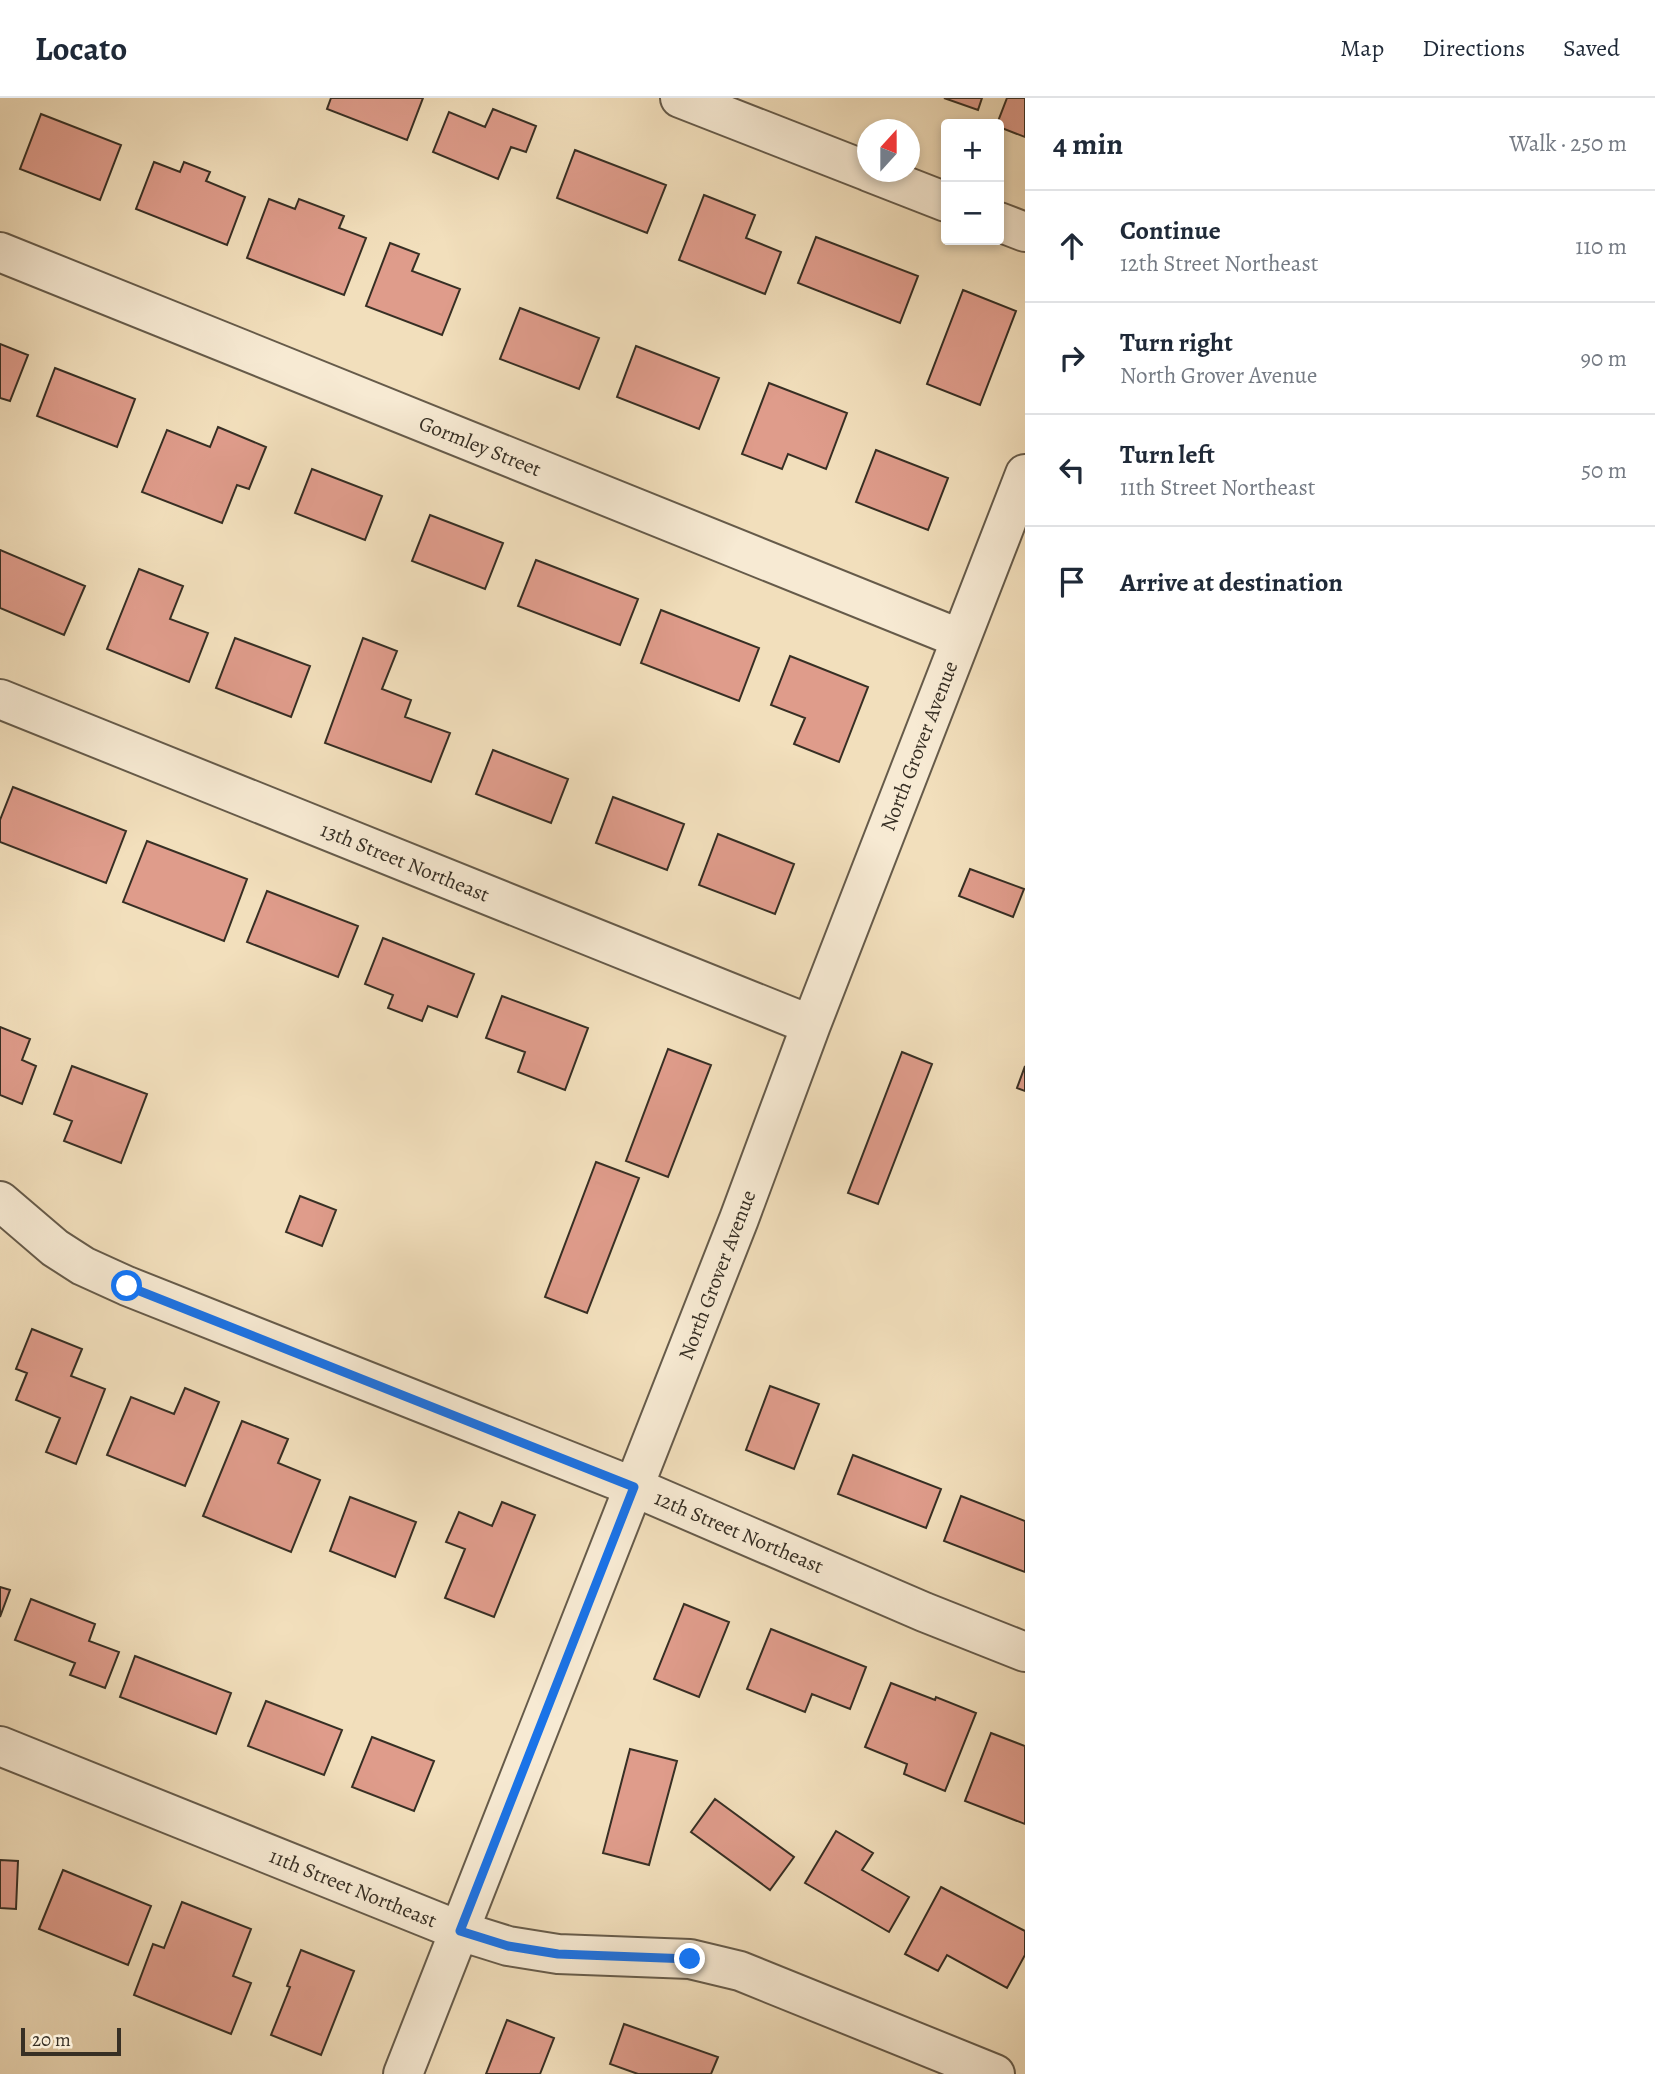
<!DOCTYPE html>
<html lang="en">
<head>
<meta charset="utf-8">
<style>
  :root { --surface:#fff; --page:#f6f6f7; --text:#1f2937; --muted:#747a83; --line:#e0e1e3 }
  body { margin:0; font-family:Alegreya,serif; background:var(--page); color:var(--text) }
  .controls { position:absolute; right:21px; top:21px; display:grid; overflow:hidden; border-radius:7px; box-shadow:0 4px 10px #0003 }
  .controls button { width:63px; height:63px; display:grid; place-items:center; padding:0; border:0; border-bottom:2px solid var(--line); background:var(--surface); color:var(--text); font:35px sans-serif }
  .compass { position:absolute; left:857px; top:21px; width:63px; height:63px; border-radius:50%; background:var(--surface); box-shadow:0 4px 10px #0003; rotate:21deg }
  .scale { position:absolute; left:21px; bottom:18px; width:100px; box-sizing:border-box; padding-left:7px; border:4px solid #372f24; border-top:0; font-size:19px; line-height:24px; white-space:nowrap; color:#372f24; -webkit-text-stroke:5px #f7ead3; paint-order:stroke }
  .stop { position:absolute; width:21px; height:21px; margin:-16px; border:5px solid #1a73e8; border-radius:50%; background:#fff }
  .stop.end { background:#1a73e8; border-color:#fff; box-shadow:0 2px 7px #0008 }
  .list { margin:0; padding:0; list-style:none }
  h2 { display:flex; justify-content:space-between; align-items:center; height:91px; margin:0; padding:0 28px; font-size:30px }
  h2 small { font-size:23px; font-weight:400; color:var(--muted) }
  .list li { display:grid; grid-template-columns:46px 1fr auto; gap:21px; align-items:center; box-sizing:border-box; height:112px; padding:0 28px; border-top:2px solid var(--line) }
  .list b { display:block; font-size:26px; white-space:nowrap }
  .list p { margin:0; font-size:23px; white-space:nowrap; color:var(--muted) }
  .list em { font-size:23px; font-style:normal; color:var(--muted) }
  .icon { flex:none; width:38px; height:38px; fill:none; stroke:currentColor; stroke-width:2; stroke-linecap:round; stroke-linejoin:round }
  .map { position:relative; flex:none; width:1025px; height:1976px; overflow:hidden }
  header { display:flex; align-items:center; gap:42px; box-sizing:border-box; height:98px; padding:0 35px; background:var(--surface); border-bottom:2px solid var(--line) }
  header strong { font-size:33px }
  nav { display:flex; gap:38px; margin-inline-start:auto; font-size:24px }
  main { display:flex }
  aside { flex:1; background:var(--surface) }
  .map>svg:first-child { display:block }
</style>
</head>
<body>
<header>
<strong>Locato</strong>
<nav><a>Map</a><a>Directions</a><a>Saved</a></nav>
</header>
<main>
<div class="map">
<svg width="1025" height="1976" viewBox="0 0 1025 1976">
  <rect width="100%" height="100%" fill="#f2dfbc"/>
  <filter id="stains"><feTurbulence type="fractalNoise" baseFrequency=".00286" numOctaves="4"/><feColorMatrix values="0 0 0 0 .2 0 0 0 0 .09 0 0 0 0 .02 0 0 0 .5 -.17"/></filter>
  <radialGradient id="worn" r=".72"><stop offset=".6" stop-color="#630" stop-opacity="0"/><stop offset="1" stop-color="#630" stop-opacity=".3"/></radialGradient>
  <!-- building -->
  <path fill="#df9c8b" stroke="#372f24" stroke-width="2" d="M 331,0 L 423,0 L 407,42 L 327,11 Z
    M 944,0 L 982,0 L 978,12 Z
    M 1007,0 L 1025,0 L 1025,39 L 999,29 L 997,26 Z
    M 493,11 L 536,28 L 526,54 L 511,49 L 498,81 L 433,54 L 449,14 L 485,29 Z
    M 41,16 L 121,47 L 100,102 L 20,71 Z
    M 575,52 L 666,87 L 647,135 L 557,100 Z
    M 154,64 L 180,74 L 184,64 L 210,74 L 206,83 L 245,99 L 227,147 L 136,111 Z
    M 704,97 L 755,117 L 746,140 L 781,154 L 765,196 L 679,162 Z
    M 269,101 L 295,111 L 299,101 L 344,118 L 339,130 L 366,140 L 344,197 L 247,160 Z
    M 816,139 L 918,178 L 900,225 L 798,185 Z
    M 390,145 L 419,156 L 412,173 L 460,191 L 442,237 L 366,208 Z
    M 963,192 L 1016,213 L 980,307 L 927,286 Z
    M 520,210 L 599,240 L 579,291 L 500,261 Z
    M 0,246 L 28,257 L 10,303 L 0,300 Z
    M 636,248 L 719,280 L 699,331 L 617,299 Z
    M 55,270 L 135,301 L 117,349 L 37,318 Z
    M 769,285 L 847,315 L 826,371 L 788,356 L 782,371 L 742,356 Z
    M 218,329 L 266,349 L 249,391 L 237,387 L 222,425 L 142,394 L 167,332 L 210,349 Z
    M 876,352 L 948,380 L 928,432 L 856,404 Z
    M 312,371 L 382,398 L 365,442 L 295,415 Z
    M 430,417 L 503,445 L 485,491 L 412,463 Z
    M 0,452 L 85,488 L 64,537 L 0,510 Z
    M 536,462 L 638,501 L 620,547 L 518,508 Z
    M 139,471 L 183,488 L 170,521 L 208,535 L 189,584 L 107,551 Z
    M 661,512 L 759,550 L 739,603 L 641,565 Z
    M 235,540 L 310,568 L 291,619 L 216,590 Z
    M 363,540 L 397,553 L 382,591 L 411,602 L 405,619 L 450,635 L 431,684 L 325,645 Z
    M 790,558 L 868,589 L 839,664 L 794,646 L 805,620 L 771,607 Z
    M 493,652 L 568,681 L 551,725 L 476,696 Z
    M 13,689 L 126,733 L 106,785 L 0,744 L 0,722 Z
    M 613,699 L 684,726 L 667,772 L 596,745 Z
    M 718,736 L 794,766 L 775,816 L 699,787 Z
    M 147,743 L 247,781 L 224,843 L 123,804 Z
    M 970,771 L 1024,791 L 1013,819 L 959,798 Z
    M 267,793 L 358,828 L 338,879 L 247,844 Z
    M 383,840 L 474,876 L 457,919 L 428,908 L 422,923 L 388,910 L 393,897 L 365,886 Z
    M 502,898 L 588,930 L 565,992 L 518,974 L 525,954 L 486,940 Z
    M 0,929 L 30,941 L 22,962 L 36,968 L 22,1006 L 0,997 Z
    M 668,951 L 711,967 L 668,1079 L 626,1063 Z
    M 902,954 L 932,966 L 878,1106 L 848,1095 Z
    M 72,968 L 147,996 L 121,1065 L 64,1043 L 72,1023 L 54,1016 Z
    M 1025,968 L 1025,993 L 1017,990 Z
    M 596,1064 L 639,1080 L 587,1215 L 545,1199 Z
    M 300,1098 L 336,1112 L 322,1148 L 286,1134 Z
    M 32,1231 L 82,1251 L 71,1278 L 105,1291 L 76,1366 L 46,1354 L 60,1320 L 16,1302 L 27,1275 L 16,1271 Z
    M 770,1288 L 819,1306 L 794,1371 L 746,1352 Z
    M 185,1290 L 219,1304 L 185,1388 L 107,1357 L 131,1299 L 174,1316 Z
    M 242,1323 L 288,1341 L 278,1365 L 320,1382 L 291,1454 L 203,1418 Z
    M 853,1357 L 941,1391 L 926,1430 L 838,1396 Z
    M 961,1398 L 1025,1423 L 1025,1474 L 944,1443 Z
    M 350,1399 L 416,1424 L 395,1479 L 330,1453 Z
    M 502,1404 L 535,1417 L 494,1519 L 445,1500 L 465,1451 L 446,1444 L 459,1414 L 492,1428 Z
    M 0,1489 L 10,1492 L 0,1519 Z
    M 31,1501 L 95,1526 L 89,1543 L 119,1554 L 105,1590 L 70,1577 L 75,1565 L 15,1542 Z
    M 684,1506 L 729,1524 L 699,1599 L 654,1581 Z
    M 771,1531 L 866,1569 L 850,1611 L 812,1596 L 805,1614 L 747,1591 Z
    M 135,1558 L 231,1595 L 216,1636 L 120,1599 Z
    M 891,1585 L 935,1602 L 936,1599 L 976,1615 L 945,1693 L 904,1676 L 907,1666 L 865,1649 Z
    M 266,1603 L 342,1632 L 324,1677 L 248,1648 Z
    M 991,1635 L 1025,1648 L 1025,1726 L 965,1703 Z
    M 372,1639 L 434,1663 L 414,1713 L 352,1689 Z
    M 630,1651 L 677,1663 L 649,1767 L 603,1755 Z
    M 715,1701 L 794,1759 L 770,1792 L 691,1734 Z
    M 836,1733 L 873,1755 L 862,1772 L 909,1799 L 889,1834 L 805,1785 Z
    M 0,1762 L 18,1763 L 16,1811 L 0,1810 Z
    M 63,1772 L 151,1808 L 128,1867 L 39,1831 Z
    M 941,1789 L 1025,1833 L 1025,1857 L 1007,1890 L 947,1857 L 938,1873 L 905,1856 Z
    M 182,1804 L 251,1831 L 233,1878 L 251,1885 L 231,1936 L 134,1897 L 153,1846 L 164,1850 Z
    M 301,1852 L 354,1873 L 321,1957 L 271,1937 L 290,1889 L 287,1888 Z
    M 507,1922 L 554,1940 L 540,1976 L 486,1976 Z
    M 624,1926 L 718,1959 L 711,1976 L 638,1976 L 610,1966 Z"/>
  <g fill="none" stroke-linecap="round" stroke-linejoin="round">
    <defs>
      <path id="minor" d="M 680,0 L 867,73
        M 869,74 L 946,104
        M 999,124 L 1025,134
        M 0,154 L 961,541
        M 0,601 L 811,927
        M 0,1103 L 55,1150 L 83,1168 L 127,1188 L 634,1389 L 924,1514 L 1025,1554
        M 0,1648 L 460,1833 L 508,1848 L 558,1856 L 690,1861 L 740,1873 L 995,1976
        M 403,1976 L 739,1121 L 811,927 L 1025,376"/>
    </defs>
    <!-- minor casing -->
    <use href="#minor" stroke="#665b4a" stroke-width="42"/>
    <!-- minor -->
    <use href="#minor" stroke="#f7ead3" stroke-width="38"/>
  </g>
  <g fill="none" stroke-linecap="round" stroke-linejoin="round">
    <!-- route -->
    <path stroke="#1a73e8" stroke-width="9" d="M 127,1188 L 634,1389 L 460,1833 L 508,1848 L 558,1856 L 690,1861"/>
  </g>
  <g text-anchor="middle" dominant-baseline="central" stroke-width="5" stroke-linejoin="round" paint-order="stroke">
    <!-- street labels -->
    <g font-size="21" fill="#372f24" stroke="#f7ead3">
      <text transform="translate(480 348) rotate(22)">Gormley Street</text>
      <text transform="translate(919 648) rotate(-69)">North Grover Avenue</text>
      <text transform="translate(405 764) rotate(22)">13th Street Northeast</text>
      <text transform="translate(717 1177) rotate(-69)">North Grover Avenue</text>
      <text transform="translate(739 1434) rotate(23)">12th Street Northeast</text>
      <text transform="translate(353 1790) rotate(22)">11th Street Northeast</text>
    </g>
  </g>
  <rect width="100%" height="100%" filter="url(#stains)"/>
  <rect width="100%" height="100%" fill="url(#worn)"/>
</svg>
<div class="controls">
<button>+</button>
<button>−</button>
</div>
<svg class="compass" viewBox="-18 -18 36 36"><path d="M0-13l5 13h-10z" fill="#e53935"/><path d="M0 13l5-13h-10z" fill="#747a83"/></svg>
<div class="scale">20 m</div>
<div class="stop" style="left:127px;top:1188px"></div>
<div class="stop end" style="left:690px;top:1861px"></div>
</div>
<aside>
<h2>4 min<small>Walk · 250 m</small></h2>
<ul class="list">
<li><svg class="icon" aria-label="ahead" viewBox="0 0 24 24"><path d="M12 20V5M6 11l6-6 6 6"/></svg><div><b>Continue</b><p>12th Street Northeast</p></div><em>110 m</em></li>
<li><svg class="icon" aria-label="right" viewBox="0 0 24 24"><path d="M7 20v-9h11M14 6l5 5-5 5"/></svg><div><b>Turn right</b><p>North Grover Avenue</p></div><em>90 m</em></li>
<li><svg class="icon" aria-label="left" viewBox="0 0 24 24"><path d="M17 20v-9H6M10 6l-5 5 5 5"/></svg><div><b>Turn left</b><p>11th Street Northeast</p></div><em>50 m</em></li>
<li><svg class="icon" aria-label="arrive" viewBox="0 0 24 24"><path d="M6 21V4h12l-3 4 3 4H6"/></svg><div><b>Arrive at destination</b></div></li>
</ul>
</aside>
</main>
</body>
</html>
